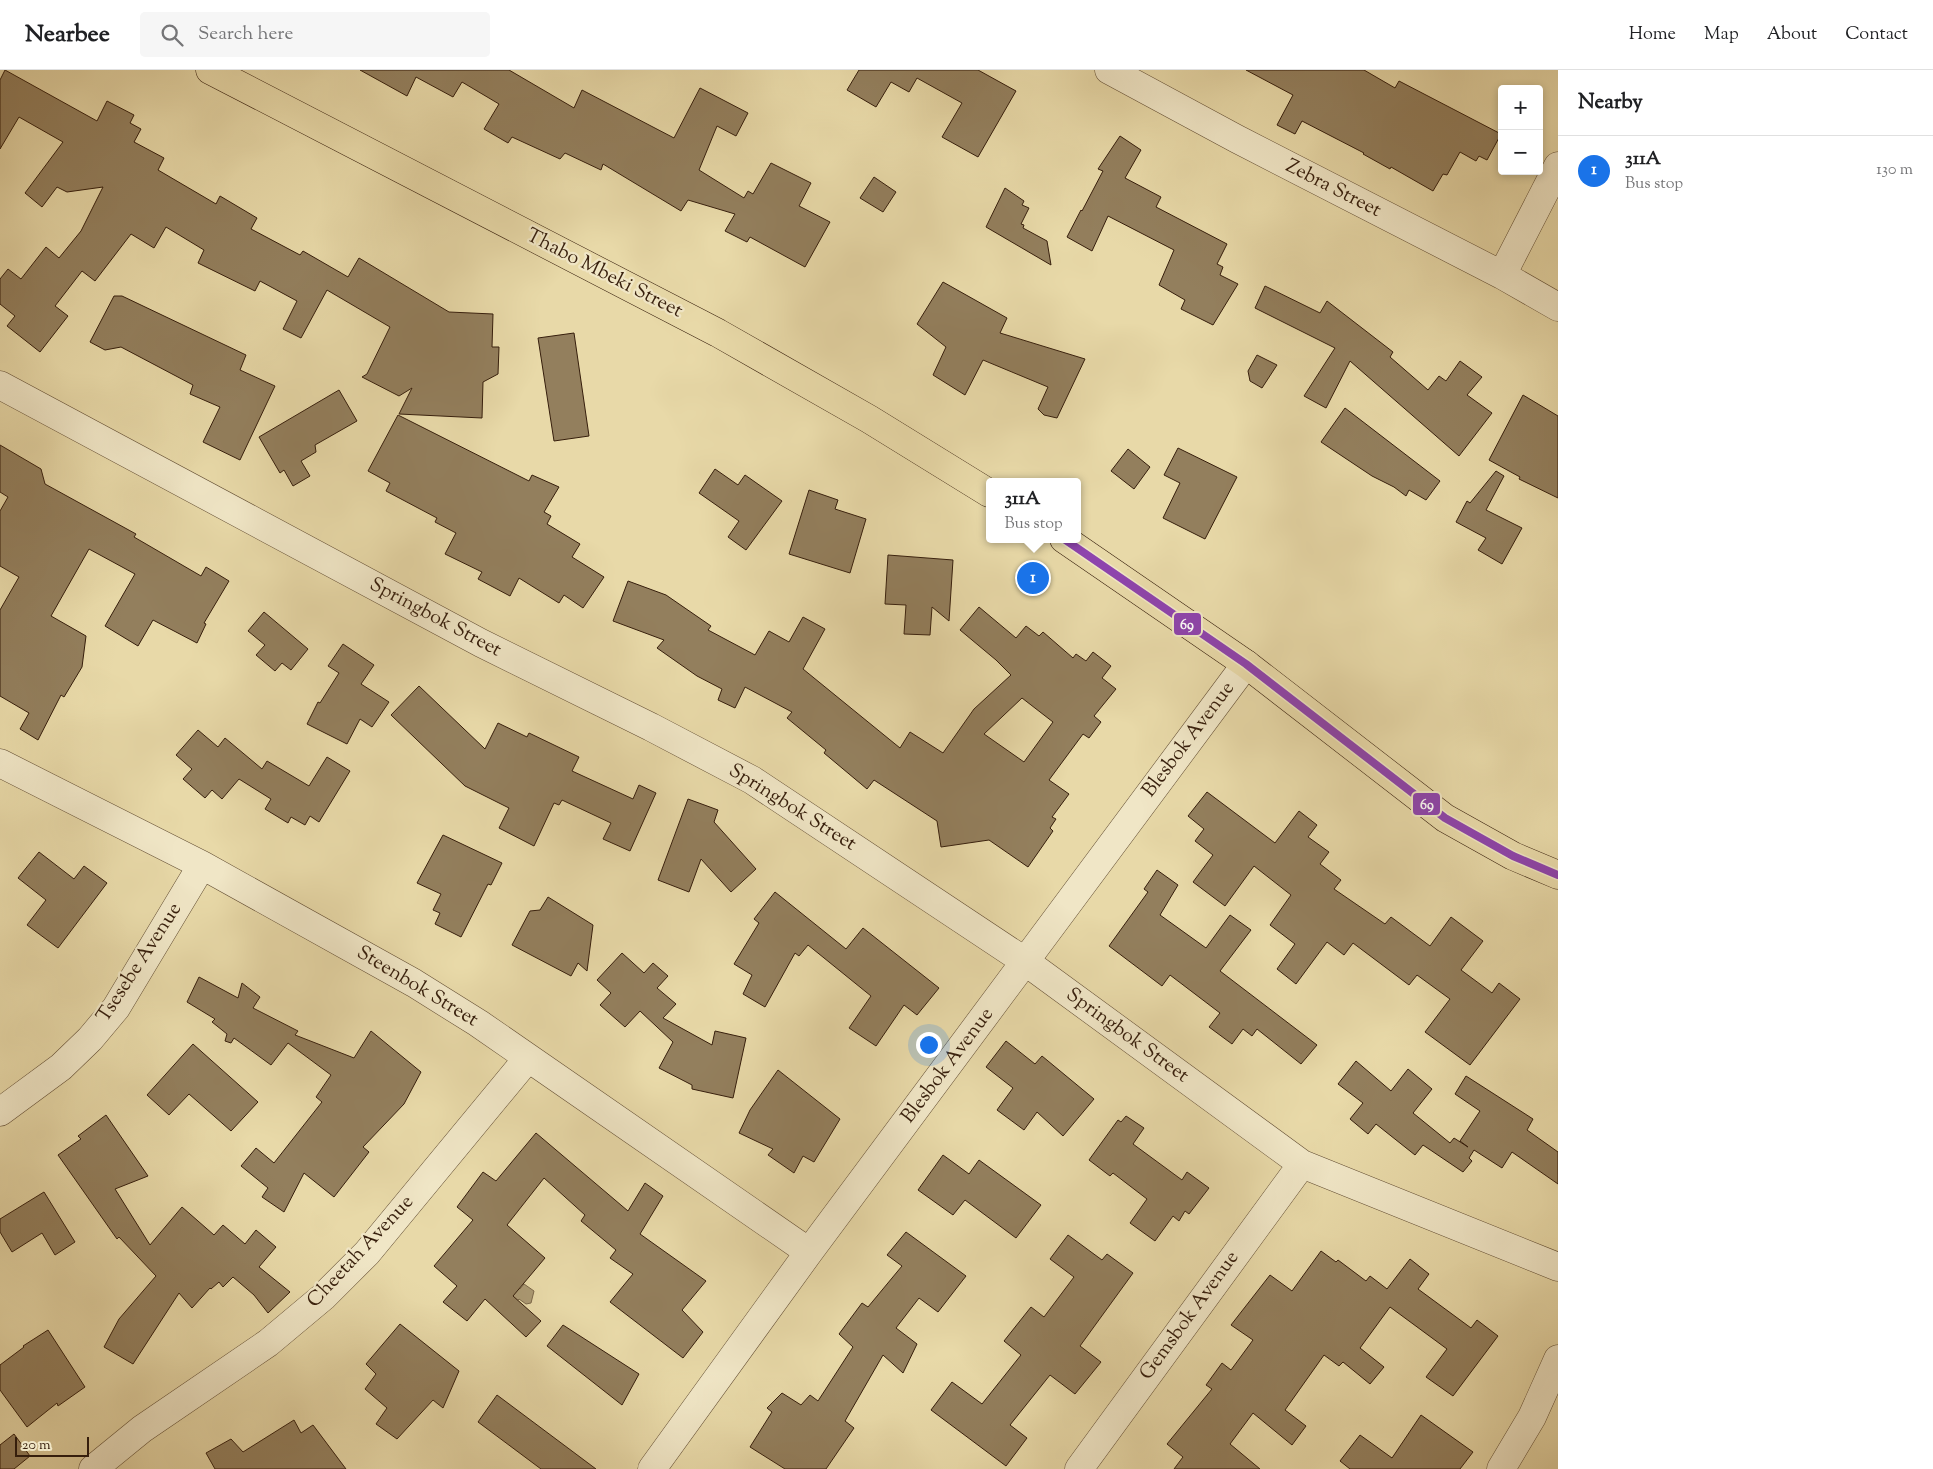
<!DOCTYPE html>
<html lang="en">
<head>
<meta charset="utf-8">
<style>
  :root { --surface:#fff; --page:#f6f6f6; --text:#202124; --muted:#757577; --line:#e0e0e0; --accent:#1a73e8 }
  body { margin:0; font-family:"Sorts Mill Goudy",serif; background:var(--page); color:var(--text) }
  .controls { position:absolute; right:15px; top:15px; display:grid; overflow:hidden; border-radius:5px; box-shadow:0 2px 8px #0003 }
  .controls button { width:45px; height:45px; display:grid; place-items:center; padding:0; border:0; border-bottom:1px solid var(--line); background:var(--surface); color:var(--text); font:25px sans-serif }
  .scale { position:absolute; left:15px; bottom:12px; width:74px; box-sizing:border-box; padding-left:5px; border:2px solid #361e0c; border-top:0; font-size:14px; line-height:18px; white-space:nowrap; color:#361e0c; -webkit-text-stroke:4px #f0e6c6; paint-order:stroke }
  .you { position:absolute; left:928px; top:974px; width:18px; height:18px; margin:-12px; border:4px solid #fff; border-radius:50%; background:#1a73e8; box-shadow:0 0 0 8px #1a73e833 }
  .badge { display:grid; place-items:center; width:32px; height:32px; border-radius:50%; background:var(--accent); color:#fff; font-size:16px; font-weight:700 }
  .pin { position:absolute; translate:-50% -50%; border:2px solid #fff; box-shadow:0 1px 5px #0006 }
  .popup { position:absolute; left:986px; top:408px; width:95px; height:65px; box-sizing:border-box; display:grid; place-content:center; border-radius:5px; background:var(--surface); filter:drop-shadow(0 1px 4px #0005); font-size:16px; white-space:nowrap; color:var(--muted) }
  .popup b { font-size:19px; color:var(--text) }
  .popup::after { content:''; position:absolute; left:50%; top:100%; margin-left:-10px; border:10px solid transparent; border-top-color:var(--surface) }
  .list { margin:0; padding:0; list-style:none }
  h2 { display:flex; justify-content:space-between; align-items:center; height:65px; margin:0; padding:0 20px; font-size:21px }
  h2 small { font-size:16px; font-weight:400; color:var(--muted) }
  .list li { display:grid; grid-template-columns:32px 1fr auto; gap:15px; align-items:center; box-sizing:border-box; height:70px; padding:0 20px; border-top:1px solid var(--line) }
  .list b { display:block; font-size:19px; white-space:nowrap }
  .list p { margin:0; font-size:16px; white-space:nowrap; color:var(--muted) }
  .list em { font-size:16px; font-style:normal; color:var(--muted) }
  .icon { flex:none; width:28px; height:28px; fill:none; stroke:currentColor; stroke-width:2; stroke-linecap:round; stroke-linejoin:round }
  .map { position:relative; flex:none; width:1558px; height:1399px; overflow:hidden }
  header { display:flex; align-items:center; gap:30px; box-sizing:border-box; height:70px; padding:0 25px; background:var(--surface); border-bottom:1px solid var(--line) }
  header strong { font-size:24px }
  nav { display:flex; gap:28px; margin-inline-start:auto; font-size:18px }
  .search { width:350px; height:45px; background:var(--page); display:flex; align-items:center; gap:12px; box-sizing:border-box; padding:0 18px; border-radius:5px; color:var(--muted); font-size:19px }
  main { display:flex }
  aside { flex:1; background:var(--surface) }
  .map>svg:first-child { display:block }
</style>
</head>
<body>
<header>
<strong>Nearbee</strong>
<div class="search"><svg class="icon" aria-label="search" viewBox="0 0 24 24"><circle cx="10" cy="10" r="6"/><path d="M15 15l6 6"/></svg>Search here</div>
<nav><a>Home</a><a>Map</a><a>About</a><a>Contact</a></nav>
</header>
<main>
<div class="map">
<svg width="1558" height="1399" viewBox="0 0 1558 1399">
  <rect width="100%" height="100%" fill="#e8d9a8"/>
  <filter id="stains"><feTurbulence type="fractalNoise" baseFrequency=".004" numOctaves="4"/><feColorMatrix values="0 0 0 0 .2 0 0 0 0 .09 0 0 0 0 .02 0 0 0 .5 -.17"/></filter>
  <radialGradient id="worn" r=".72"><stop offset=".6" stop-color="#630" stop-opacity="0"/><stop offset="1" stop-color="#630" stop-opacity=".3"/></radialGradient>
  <!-- water -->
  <path fill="#ab9973" stroke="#7c684a" d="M 508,1211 L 520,1219 L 524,1214 L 534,1221 L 531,1233 L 526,1234 L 519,1229 L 507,1242 Z"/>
  <!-- building -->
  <path fill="#937f5d" stroke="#361e0c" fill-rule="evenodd" d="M 5,0 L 97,51 L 107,31 L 134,45 L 130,53 L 141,59 L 134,72 L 164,88 L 158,100 L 216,134 L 220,126 L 257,148 L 251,159 L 300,185 L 303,181 L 348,207 L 359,188 L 449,242 L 493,244 L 492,277 L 499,277 L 498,304 L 483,312 L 482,348 L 399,344 L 412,318 L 399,326 L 362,307 L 367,304 L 390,257 L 327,220 L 301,268 L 283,259 L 297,231 L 260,211 L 255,221 L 198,193 L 204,180 L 166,157 L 154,178 L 131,164 L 95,211 L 82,201 L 55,236 L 68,246 L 40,282 L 7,256 L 15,246 L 0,234 L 0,209 L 8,199 L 21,209 L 46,177 L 59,188 L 81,161 L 103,117 L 67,122 L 57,117 L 42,137 L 25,123 L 63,72 L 19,47 L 0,79 L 0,10 Z
    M 360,0 L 509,0 L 574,38 L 582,20 L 674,68 L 700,18 L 748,43 L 736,66 L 717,56 L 699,100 L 744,128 L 748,121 L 753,124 L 771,93 L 811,113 L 799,136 L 830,152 L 805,197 L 750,167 L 747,172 L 725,161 L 735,144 L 688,130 L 681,141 L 603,94 L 601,100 L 565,83 L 560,89 L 512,67 L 508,73 L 484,59 L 499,34 L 462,12 L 453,27 L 416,7 L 407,26 Z
    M 859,0 L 978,0 L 1016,21 L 978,87 L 942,67 L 962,33 L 917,8 L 909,22 L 891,12 L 876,37 L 847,20 Z
    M 1246,0 L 1364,0 L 1395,18 L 1399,11 L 1501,64 L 1487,90 L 1479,86 L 1476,91 L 1460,82 L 1447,105 L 1443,104 L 1433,121 L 1391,97 L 1390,99 L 1363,84 L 1364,83 L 1302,51 L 1295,64 L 1277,55 L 1293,25 Z
    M 1120,66 L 1141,80 L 1125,108 L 1161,127 L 1156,137 L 1227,174 L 1217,194 L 1223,197 L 1220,205 L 1238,214 L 1213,255 L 1181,239 L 1185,230 L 1159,215 L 1174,180 L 1108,146 L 1092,181 L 1067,167 L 1081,140 L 1082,141 L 1103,101 L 1098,99 Z
    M 874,107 L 896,122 L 883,142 L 860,128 Z
    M 1005,118 L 1024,131 L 1022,135 L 1029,138 L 1021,154 L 1024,155 L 1023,158 L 1047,171 L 1051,195 L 986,157 Z
    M 943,212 L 1007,248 L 1000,263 L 1085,289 L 1057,348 L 1044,345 L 1038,339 L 1048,317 L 983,290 L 965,325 L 933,305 L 946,277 L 917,254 Z
    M 1265,216 L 1320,243 L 1327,231 L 1393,282 L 1390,287 L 1428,320 L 1439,306 L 1446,311 L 1460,291 L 1482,307 L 1467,325 L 1492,343 L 1459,386 L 1350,291 L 1326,338 L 1304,326 L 1335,278 L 1255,238 Z
    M 114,226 L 122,226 L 246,285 L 240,300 L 275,316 L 240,390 L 203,372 L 220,337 L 190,324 L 193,315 L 121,277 L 105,280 L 90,272 Z
    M 574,263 L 589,366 L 554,371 L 538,268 Z
    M 1257,285 L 1277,295 L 1262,318 L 1250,311 L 1248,301 Z
    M 339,320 L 357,351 L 315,375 L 316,382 L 301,391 L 310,406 L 293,416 L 284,400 L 280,403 L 259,367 Z
    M 1523,325 L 1558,346 L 1558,428 L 1519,409 L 1520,407 L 1489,390 Z
    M 1345,338 L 1440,411 L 1426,430 L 1409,420 L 1406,426 L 1394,417 L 1372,406 L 1321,372 Z
    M 398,345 L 529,411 L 532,405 L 559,417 L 544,442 L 551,446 L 547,454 L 580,474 L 572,487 L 604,507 L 583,538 L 564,525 L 559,533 L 519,508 L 510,526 L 478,509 L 482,502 L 445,484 L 456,463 L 435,452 L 437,448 L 386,421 L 390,413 L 368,401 Z
    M 0,375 L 41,399 L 45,414 L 136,464 L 134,467 L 201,506 L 206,497 L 229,511 L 204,553 L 206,554 L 197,573 L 153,550 L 138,576 L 105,556 L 135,504 L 89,479 L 51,546 L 86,566 L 82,597 L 64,627 L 61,625 L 38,670 L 20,659 L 29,643 L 0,626 L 0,540 L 19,507 L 0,496 L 0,441 L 8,427 L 0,422 Z
    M 1178,378 L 1237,407 L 1205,469 L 1163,448 L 1180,413 L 1164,405 Z
    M 1128,379 L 1150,397 L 1134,419 L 1111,401 Z
    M 715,399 L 738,415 L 745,405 L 782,431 L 746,480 L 728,467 L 739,451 L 699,423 Z
    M 1496,401 L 1504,406 L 1486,440 L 1522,458 L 1502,494 L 1478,480 L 1486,468 L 1456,452 L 1467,431 L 1470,433 Z
    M 809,420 L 838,430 L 835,439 L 866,449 L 850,503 L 789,484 Z
    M 888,485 L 953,490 L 949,551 L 932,537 L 930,565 L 904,564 L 906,535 L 885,534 Z
    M 628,511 L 666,525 L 711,556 L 708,560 L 755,585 L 769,561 L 789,572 L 803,547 L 825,559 L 803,599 L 900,678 L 910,662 L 943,683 L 974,639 L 1011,605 L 996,590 L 960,560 L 979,537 L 1016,568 L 1026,556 L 1039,566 L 1043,562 L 1073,588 L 1076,584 L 1086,591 L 1093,582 L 1111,596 L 1102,608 L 1116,619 L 1094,646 L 1101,652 L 1089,668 L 1083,664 L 1049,710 L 1069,724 L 1052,747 L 1056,749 L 1050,758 L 1053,761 L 1028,797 L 989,770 L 941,777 L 937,751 L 874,710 L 867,719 L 824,683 L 826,680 L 787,648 L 792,642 L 745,617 L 735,638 L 718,630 L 722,619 L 697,606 L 657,578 L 664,570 L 613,551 ZM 1022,628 L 1053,652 L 1024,692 L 984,664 Z
    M 264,542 L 308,579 L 291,600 L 282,593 L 275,601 L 256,585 L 265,575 L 248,561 Z
    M 343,574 L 374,595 L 361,614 L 389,632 L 372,657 L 360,649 L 347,674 L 307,654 L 318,632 L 320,633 L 339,603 L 328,596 Z
    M 419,616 L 485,679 L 498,653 L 527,667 L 529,663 L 579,687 L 572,701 L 633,729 L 639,715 L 656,723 L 630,781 L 603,769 L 611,753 L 562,730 L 559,735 L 554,733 L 534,776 L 499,758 L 509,738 L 465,716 L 391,645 Z
    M 198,660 L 218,677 L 225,668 L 262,699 L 267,691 L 309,716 L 327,687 L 350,701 L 319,752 L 310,746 L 305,755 L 291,747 L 288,753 L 265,739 L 271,729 L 239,709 L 222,729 L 212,720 L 205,728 L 183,709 L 192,699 L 176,685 Z
    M 1207,722 L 1275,773 L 1299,741 L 1317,755 L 1308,767 L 1329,782 L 1320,794 L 1341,810 L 1334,819 L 1385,854 L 1391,847 L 1430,876 L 1451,847 L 1483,871 L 1461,900 L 1492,923 L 1499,913 L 1520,929 L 1470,995 L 1425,962 L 1450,929 L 1417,905 L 1409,915 L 1353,873 L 1344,885 L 1327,872 L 1296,914 L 1277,899 L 1295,874 L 1270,855 L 1291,825 L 1254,796 L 1225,836 L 1193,812 L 1213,785 L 1195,771 L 1204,759 L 1188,746 Z
    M 688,729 L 718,740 L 714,752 L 756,799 L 731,822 L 701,789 L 689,822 L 658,810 Z
    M 443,765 L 502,793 L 491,815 L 488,814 L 461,867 L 435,854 L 440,843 L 433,840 L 441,824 L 417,813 Z
    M 39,782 L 74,809 L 84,796 L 107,813 L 58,878 L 27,855 L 46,830 L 18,808 Z
    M 1157,800 L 1178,815 L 1160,845 L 1206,878 L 1230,845 L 1251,860 L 1220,901 L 1317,975 L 1301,994 L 1257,959 L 1252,966 L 1243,959 L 1232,974 L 1209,957 L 1220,943 L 1170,905 L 1162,916 L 1109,876 L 1148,822 L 1144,819 Z
    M 775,822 L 846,879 L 863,858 L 939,918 L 917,945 L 904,935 L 876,976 L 849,958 L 871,926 L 808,875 L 799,886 L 795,883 L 765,937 L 743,924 L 752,905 L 734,894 L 759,853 L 754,849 Z
    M 548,827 L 593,855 L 587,901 L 578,893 L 571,906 L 512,875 L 530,841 L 540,840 Z
    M 622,883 L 644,903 L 653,893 L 668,906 L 657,918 L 676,934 L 663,948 L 712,975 L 715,961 L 746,968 L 733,1028 L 692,1019 L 692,1015 L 659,998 L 673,972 L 640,941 L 625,957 L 600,935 L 611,923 L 597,910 Z
    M 199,907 L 238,928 L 242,913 L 260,927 L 253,938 L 298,961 L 295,965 L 354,988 L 371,961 L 421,1002 L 404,1034 L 363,1077 L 369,1082 L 334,1127 L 304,1103 L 284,1142 L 262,1127 L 268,1118 L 241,1096 L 256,1078 L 274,1093 L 322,1032 L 316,1027 L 331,1005 L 288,973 L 271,995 L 234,968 L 231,973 L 225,971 L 227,964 L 212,952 L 215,949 L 187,932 Z
    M 1006,971 L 1035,994 L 1042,986 L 1094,1029 L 1063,1066 L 1037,1042 L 1024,1060 L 997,1040 L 1013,1018 L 986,997 Z
    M 193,974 L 258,1032 L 231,1061 L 189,1024 L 169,1045 L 147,1025 Z
    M 1356,991 L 1391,1021 L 1408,999 L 1432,1019 L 1413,1043 L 1450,1073 L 1454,1068 L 1468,1077 L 1460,1071 L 1480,1041 L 1455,1024 L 1466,1006 L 1533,1049 L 1527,1060 L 1558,1082 L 1558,1114 L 1512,1082 L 1502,1098 L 1474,1080 L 1469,1088 L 1472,1091 L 1463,1102 L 1423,1075 L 1415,1085 L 1376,1054 L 1368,1064 L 1350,1049 L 1363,1033 L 1338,1014 Z
    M 778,1000 L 840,1049 L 814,1092 L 803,1086 L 794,1103 L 768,1085 L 773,1079 L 739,1063 L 750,1040 Z
    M 106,1045 L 148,1106 L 115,1119 L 150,1175 L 182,1137 L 214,1165 L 223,1155 L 245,1174 L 256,1160 L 276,1177 L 259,1197 L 290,1222 L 268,1243 L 254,1225 L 233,1207 L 223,1217 L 219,1212 L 211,1219 L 210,1218 L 192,1238 L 179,1223 L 133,1294 L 104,1277 L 119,1249 L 156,1206 L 119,1167 L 117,1169 L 58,1085 L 81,1069 L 78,1066 Z
    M 1126,1046 L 1144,1058 L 1133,1074 L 1182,1110 L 1187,1102 L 1209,1118 L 1189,1144 L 1185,1141 L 1179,1151 L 1173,1146 L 1155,1171 L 1130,1153 L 1147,1129 L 1113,1103 L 1110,1106 L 1089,1090 L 1118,1050 L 1121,1052 Z
    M 536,1063 L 628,1141 L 645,1113 L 663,1126 L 640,1164 L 706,1211 L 682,1240 L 703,1262 L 683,1288 L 610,1232 L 633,1204 L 610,1188 L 616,1180 L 581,1151 L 585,1145 L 544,1108 L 507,1155 L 545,1188 L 513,1226 L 541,1251 L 526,1267 L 485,1229 L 467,1251 L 443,1232 L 457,1216 L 434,1196 L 473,1150 L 457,1137 L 483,1102 L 496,1111 Z
    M 943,1085 L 969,1104 L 979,1090 L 1041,1135 L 1016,1168 L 965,1130 L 953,1145 L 918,1120 Z
    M 44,1122 L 75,1172 L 55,1185 L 42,1163 L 12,1182 L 0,1162 L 0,1149 Z
    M 906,1162 L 966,1206 L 938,1242 L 919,1228 L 896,1258 L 917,1274 L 903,1303 L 883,1285 L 845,1351 L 854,1358 L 826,1399 L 785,1399 L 750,1377 L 772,1342 L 767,1338 L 782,1323 L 801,1335 L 810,1325 L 818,1331 L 853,1277 L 839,1264 L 862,1233 L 868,1237 L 902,1196 L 887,1185 Z
    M 1068,1165 L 1102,1190 L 1107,1184 L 1133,1203 L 1080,1276 L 1101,1292 L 1075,1324 L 1050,1305 L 1010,1355 L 1027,1368 L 1006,1396 L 931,1340 L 952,1312 L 982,1334 L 1021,1285 L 1004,1271 L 1031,1237 L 1044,1247 L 1074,1207 L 1050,1189 Z
    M 1321,1181 L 1336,1192 L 1338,1190 L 1366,1211 L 1370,1206 L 1387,1219 L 1410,1189 L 1429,1204 L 1418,1219 L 1471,1258 L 1477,1250 L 1498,1266 L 1453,1326 L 1426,1307 L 1447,1279 L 1390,1237 L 1360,1278 L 1384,1297 L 1370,1314 L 1343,1292 L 1339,1296 L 1324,1285 L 1285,1340 L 1306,1356 L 1292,1375 L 1253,1343 L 1230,1374 L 1260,1399 L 1174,1399 L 1183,1387 L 1167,1374 L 1212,1319 L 1206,1315 L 1222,1293 L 1231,1300 L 1253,1270 L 1231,1255 L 1270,1205 L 1292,1221 Z
    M 400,1254 L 459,1301 L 443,1338 L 433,1330 L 397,1369 L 376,1354 L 387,1338 L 365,1319 L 376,1304 L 366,1294 Z
    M 563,1255 L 639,1304 L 622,1335 L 547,1276 Z
    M 48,1260 L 85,1317 L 58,1336 L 57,1333 L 27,1357 L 0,1320 L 0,1295 L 24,1277 L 23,1276 Z
    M 497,1325 L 596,1399 L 541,1399 L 478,1352 Z
    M 1421,1345 L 1473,1382 L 1460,1399 L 1350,1399 L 1340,1391 L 1360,1365 L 1392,1388 Z
    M 294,1350 L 301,1363 L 313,1355 L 346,1399 L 215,1399 L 206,1383 L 231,1369 L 243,1382 Z
    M 14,1364 L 30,1386 L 14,1399 L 0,1399 L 0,1375 Z"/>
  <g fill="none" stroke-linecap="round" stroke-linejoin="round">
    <defs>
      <path id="minor" d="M 1109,0 L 1237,69 L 1502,205 L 1558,237
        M 1502,205 L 1558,96
        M 0,315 L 481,573 L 651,657 L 752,710 L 1026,892 L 1302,1094 L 1558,1197
        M 0,693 L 202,795 L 414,913 L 478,953 L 809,1182
        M 0,1042 L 61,997 L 90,969 L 116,938 L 202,795
        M 93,1399 L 142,1359 L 268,1273 L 323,1227 L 367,1183 L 528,988
        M 652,1399 L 809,1182 L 1246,594
        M 1079,1399 L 1302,1094
        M 1501,1399 L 1532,1347 L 1558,1289"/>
      <path id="major" d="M 210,0 L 718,263 L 869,349 L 989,423
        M 1064,469 L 1246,594 L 1445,748 L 1513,786 L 1558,805"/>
    </defs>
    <!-- minor casing -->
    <use href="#minor" stroke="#624d33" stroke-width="29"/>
    <!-- major casing -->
    <use href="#major" stroke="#361e0c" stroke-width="29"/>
    <!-- minor -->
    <use href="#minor" stroke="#f0e6c6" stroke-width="28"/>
    <!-- major -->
    <use href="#major" stroke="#e8d9a8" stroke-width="28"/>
    <defs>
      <path id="bus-1" d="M 1064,469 L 1246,594 L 1445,748 L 1513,786 L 1558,805"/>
    </defs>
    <!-- bus-1 casing -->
    <use href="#bus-1" stroke="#f0e6c6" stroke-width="11"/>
    <!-- bus-1 -->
    <use href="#bus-1" stroke="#8e44ad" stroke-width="8"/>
  </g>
  <g text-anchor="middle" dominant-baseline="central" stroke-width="4.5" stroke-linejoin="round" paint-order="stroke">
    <!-- street labels -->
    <g font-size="20" fill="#361e0c" stroke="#f0e6c6">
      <text transform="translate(1333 119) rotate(27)">Zebra Street</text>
      <text transform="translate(604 204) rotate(27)">Thabo Mbeki Street</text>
      <text transform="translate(435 548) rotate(28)">Springbok Street</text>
      <text transform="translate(1189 670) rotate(-53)">Blesbok Avenue</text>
      <text transform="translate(792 738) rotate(32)">Springbok Street</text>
      <text transform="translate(140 893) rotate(-57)">Tsesebe Avenue</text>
      <text transform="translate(417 917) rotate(31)">Steenbok Street</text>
      <text transform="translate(1127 966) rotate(36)">Springbok Street</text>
      <text transform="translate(948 996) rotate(-53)">Blesbok Avenue</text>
      <text transform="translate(361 1182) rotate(-47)">Cheetah Avenue</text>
      <text transform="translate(1190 1246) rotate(-54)">Gemsbok Avenue</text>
    </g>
  </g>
  <g stroke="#f0e6c6" stroke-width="2">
    <rect x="1173" y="542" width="29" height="24" rx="5" fill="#8e44ad"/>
    <rect x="1412" y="722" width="29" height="24" rx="5" fill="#8e44ad"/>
  </g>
  <g font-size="14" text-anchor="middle" font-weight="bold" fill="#fff">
    <text x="1187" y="559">69</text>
    <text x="1427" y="739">69</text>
  </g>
  <rect width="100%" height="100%" filter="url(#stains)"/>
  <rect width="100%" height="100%" fill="url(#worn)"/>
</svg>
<div class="controls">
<button>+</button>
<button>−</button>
</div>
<div class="scale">20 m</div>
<div class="you"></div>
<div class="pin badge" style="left:1033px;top:508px">1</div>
<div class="popup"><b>311A</b>Bus stop</div>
</div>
<aside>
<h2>Nearby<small></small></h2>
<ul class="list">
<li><span class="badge">1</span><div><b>311A</b><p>Bus stop</p></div><em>130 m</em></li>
</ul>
</aside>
</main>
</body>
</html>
